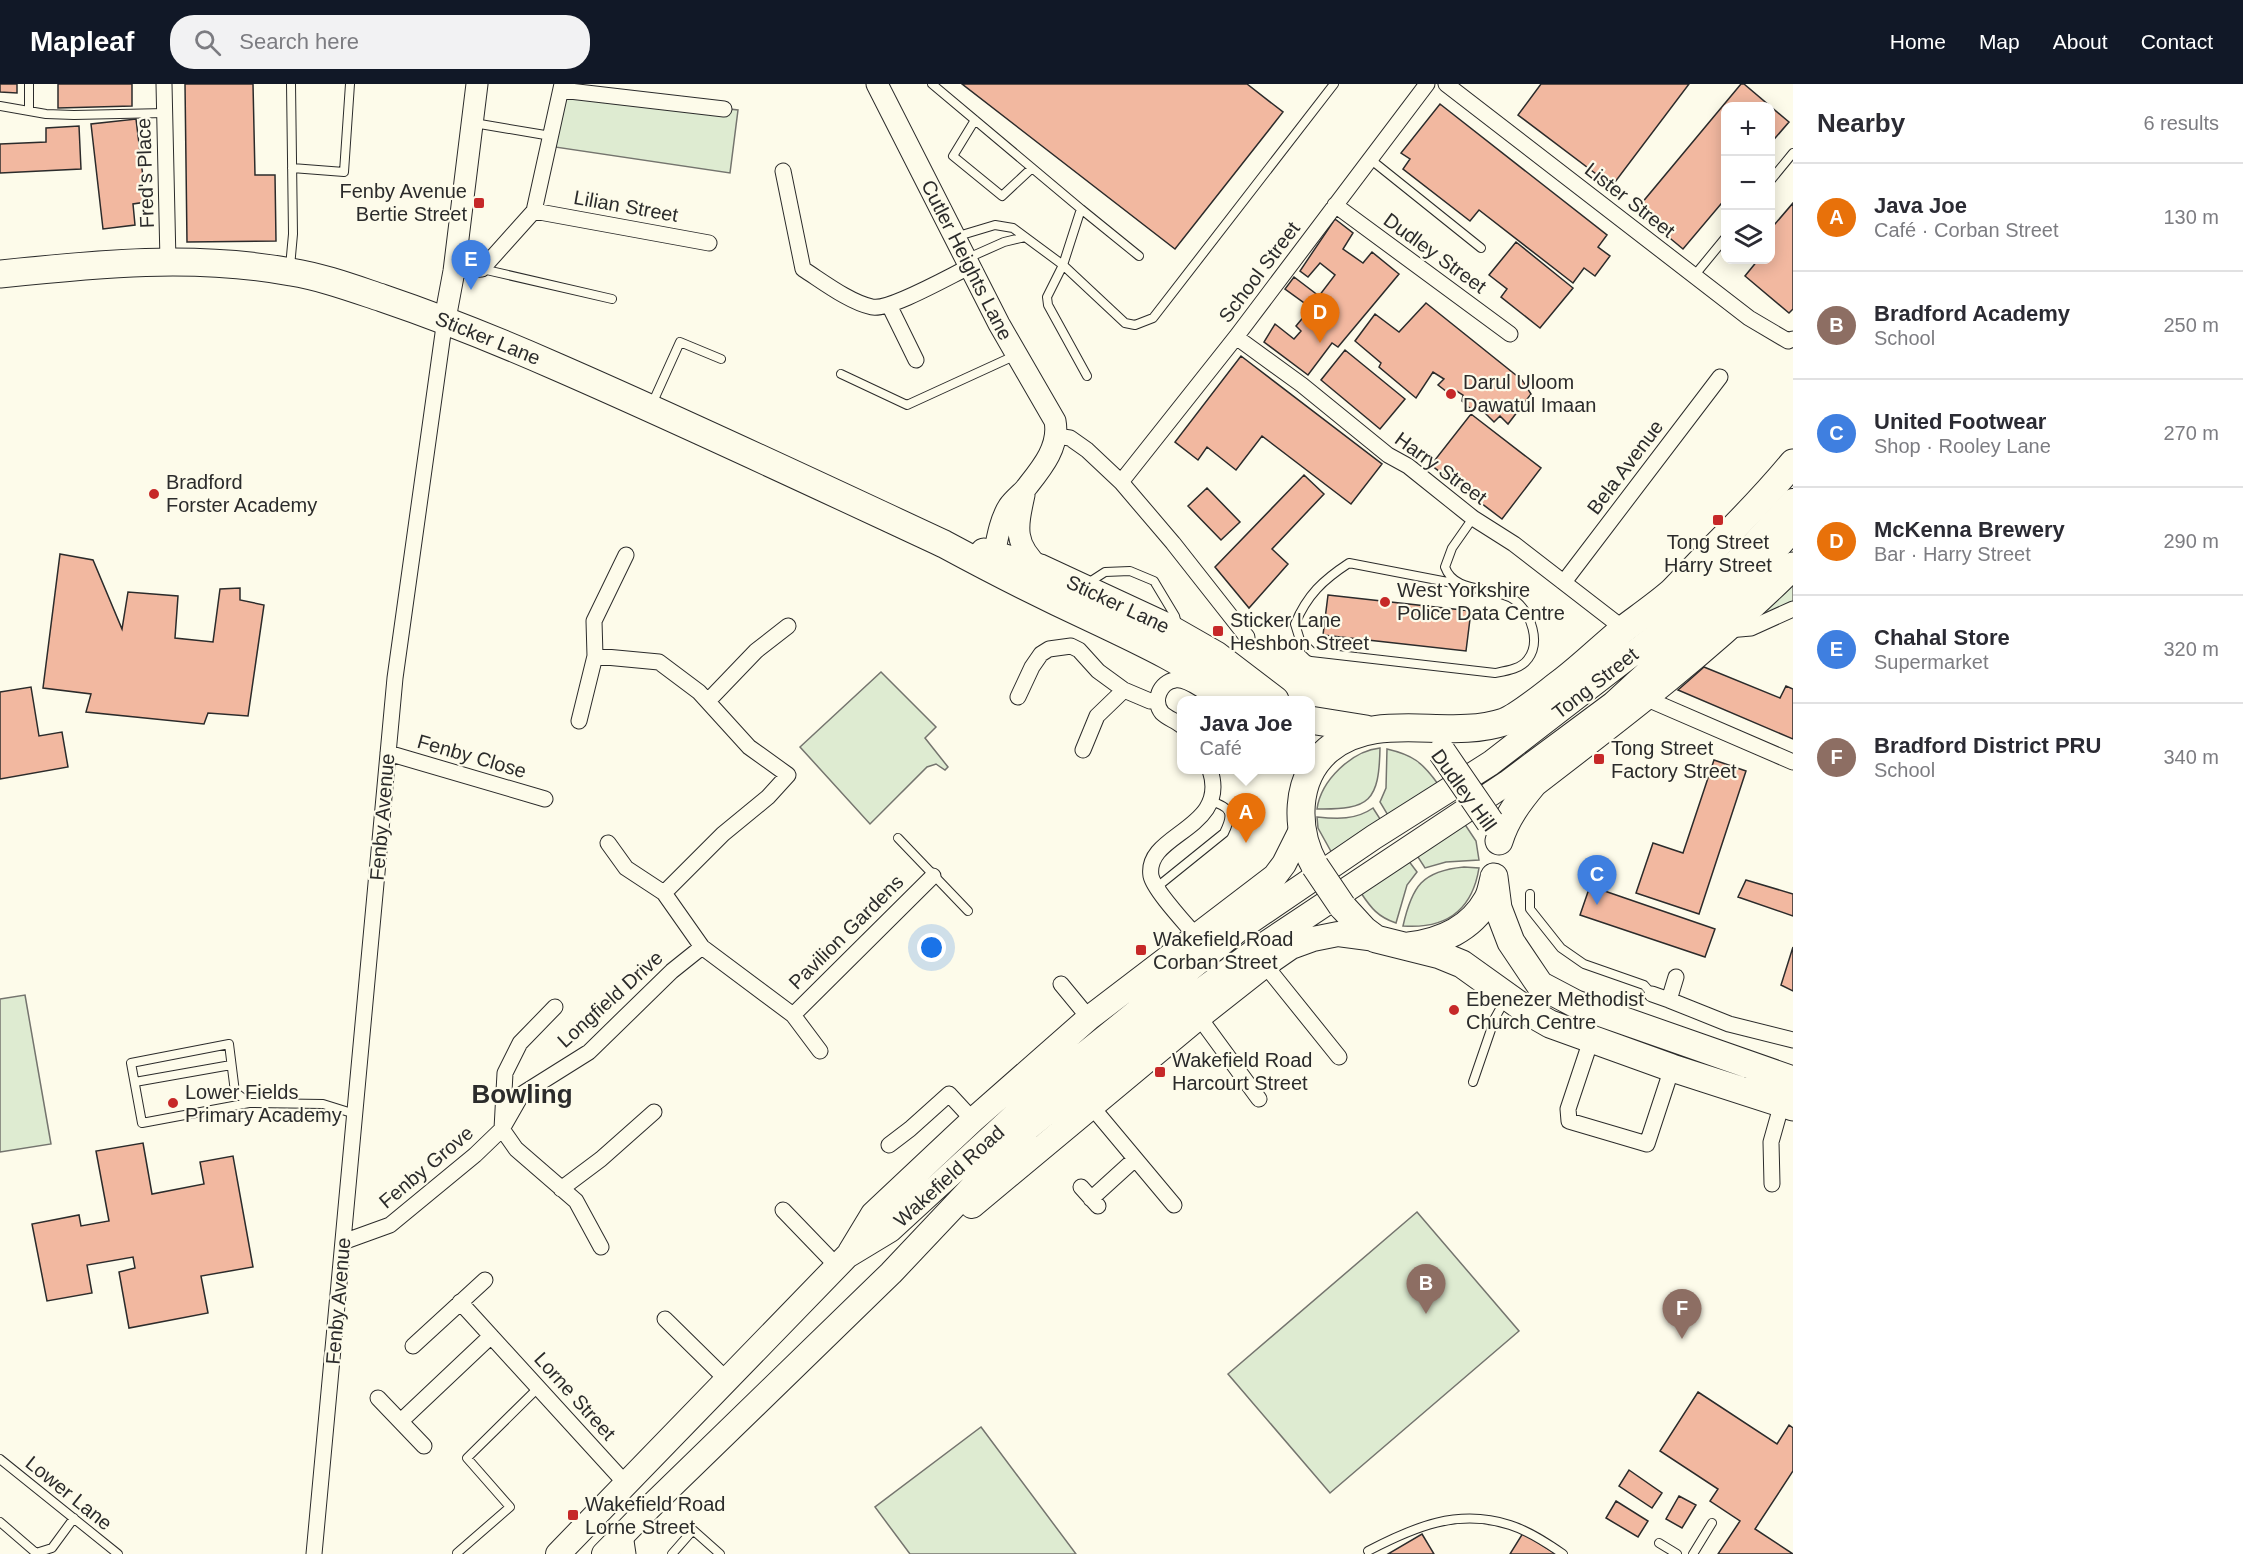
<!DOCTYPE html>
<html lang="en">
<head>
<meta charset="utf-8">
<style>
  :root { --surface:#fff; --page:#f2f2f3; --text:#2b2b33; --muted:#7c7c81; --line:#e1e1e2; --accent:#111827 }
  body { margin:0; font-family:Arial,sans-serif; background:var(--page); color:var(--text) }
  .controls { position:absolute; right:18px; top:18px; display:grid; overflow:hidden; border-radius:12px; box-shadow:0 3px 15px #0003 }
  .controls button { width:54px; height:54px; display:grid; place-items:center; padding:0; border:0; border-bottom:2px solid var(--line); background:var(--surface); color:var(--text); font:30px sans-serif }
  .you { position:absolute; left:932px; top:864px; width:21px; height:21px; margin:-15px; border:4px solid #fff; border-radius:50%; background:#1a73e8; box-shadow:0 0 0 9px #1a73e833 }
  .badge { display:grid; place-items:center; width:39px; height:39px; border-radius:50%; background:var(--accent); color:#fff; font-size:20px; font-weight:700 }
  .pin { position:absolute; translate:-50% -50px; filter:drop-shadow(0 2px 3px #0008) }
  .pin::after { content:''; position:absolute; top:32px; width:21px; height:18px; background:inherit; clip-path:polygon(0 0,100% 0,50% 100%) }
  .popup { position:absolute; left:1177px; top:612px; width:138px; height:78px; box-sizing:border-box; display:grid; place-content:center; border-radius:12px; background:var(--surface); filter:drop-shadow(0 2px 4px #0005); font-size:20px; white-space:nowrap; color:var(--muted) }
  .popup b { font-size:22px; color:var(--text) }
  .popup::after { content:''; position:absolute; left:50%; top:100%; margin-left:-12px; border:12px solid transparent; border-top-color:var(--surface) }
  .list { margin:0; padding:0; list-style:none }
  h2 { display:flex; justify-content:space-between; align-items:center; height:78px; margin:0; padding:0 24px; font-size:26px }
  h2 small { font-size:20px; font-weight:400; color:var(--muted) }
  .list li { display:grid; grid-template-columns:39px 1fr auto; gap:18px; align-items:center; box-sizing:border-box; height:108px; padding:0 24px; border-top:2px solid var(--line) }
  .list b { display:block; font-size:22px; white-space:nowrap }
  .list p { margin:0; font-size:20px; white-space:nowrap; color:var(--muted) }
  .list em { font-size:20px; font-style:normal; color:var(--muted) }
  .icon { flex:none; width:33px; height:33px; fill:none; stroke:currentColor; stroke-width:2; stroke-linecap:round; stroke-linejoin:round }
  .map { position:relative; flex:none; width:1793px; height:1470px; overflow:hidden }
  header { display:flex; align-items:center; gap:36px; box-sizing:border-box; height:84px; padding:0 30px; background:var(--accent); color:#fff }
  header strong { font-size:28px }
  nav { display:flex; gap:33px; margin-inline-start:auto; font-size:21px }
  .search { width:420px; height:54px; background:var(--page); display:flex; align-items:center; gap:15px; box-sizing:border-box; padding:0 21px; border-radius:24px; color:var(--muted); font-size:22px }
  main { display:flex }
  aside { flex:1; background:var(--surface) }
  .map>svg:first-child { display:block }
</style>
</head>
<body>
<header>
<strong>Mapleaf</strong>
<div class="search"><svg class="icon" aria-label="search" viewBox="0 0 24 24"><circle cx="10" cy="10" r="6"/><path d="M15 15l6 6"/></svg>Search here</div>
<nav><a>Home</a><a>Map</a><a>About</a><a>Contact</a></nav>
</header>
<main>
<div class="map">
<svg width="1793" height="1470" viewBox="0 0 1793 1470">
  <rect width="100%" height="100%" fill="#fdfbea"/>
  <!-- green -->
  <path fill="#deebd1" stroke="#74746e" stroke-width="1.5" d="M 561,6 L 738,26 L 730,89 L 548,62 Z
    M 1793,482 L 1793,525 L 1751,544 Z
    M 881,588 L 936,643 L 925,654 L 948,683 L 945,686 L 936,680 L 927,683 L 870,740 L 800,663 Z
    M 1380,664 C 1379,717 1370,726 1317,725 C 1321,696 1352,667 1380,664 Z
    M 1387,665 C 1413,671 1422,678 1438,700 L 1389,733 L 1380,718 L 1386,704 Z
    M 1373,724 L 1382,738 L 1333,771 L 1318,744 L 1317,733 C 1337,735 1356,736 1373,724 Z
    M 1464,739 L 1476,757 L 1479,776 L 1446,778 L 1425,784 L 1416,770 Z
    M 1408,776 L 1417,788 L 1407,801 L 1396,839 C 1378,833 1371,824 1361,809 Z
    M 1464,783 L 1479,784 C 1472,827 1445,845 1403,842 C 1412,802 1422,787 1464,783 Z
    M 25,911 L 51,1060 L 0,1068 L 0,915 Z
    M 1417,1128 L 1519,1247 L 1330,1409 L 1228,1290 Z
    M 981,1343 L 1076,1470 L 910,1470 L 875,1423 Z"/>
  <!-- building -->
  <path fill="#f2b8a0" stroke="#2b2b2b" stroke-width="1.5" d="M 0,0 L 17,0 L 17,9 L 0,8 Z
    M 58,0 L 132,0 L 132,22 L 58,24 Z
    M 185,0 L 253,0 L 255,91 L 275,91 L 276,157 L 187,158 Z
    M 962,0 L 1247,0 L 1283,28 L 1175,165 Z
    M 1541,0 L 1689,0 L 1612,102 L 1518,31 Z
    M 1741,0 L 1744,0 L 1789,38 L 1770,60 L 1770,22 L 1726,22 L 1726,114 L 1683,165 L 1636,126 Z
    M 1440,20 L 1607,151 L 1598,163 L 1610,172 L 1595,192 L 1584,184 L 1573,199 L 1479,126 L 1470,137 L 1403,85 L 1410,75 L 1401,69 Z
    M 136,35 L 146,118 L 133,120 L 135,141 L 103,145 L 91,40 Z
    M 79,42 L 81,85 L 0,89 L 0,60 L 46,58 L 46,44 Z
    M 1793,119 L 1793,225 L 1789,229 L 1745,192 L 1758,176 L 1770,176 L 1770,135 L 1775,140 Z
    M 1335,135 L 1353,149 L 1343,165 L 1363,179 L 1372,168 L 1399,190 L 1338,263 L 1332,259 L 1308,291 L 1264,258 L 1275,240 L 1294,255 L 1301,247 L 1296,242 L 1311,224 L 1285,205 L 1294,193 L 1319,212 L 1335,191 L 1320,179 L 1308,193 L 1300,187 Z
    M 1516,158 L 1573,204 L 1540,244 L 1501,213 L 1507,205 L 1489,191 Z
    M 1426,219 L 1522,296 L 1531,310 L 1508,340 L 1500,332 L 1494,338 L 1478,322 L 1473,327 L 1462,317 L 1463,311 L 1455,306 L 1451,311 L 1438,301 L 1444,295 L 1433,288 L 1416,314 L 1379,283 L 1381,279 L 1355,257 L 1375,230 L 1399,248 Z
    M 1345,266 L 1405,315 L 1380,345 L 1321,296 Z
    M 1241,272 L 1382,380 L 1351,420 L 1262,352 L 1236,386 L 1207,363 L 1198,376 L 1175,358 Z
    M 1471,330 L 1541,384 L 1502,435 L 1431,381 Z
    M 1304,391 L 1324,410 L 1272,465 L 1288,480 L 1249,524 L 1215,483 Z
    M 1207,404 L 1240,438 L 1221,456 L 1188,422 Z
    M 60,470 L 93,476 L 122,545 L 128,508 L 178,512 L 175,554 L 213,558 L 220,505 L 240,504 L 240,516 L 264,521 L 248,632 L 208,629 L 204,640 L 86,628 L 91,610 L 43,604 Z
    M 1328,511 L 1471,527 L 1466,567 L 1323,551 Z
    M 1704,583 L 1780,614 L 1786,602 L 1793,605 L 1793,655 L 1678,606 Z
    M 31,603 L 39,652 L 62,648 L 68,683 L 0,695 L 0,608 Z
    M 1714,676 L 1746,687 L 1699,830 L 1636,809 L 1653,759 L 1683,769 Z
    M 1746,796 L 1793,810 L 1793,832 L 1738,813 Z
    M 1590,802 L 1715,845 L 1705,873 L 1580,831 Z
    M 1793,863 L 1793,907 L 1781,901 Z
    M 143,1059 L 152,1110 L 204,1100 L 200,1078 L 233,1072 L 253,1183 L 201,1192 L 208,1229 L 129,1244 L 119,1188 L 135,1184 L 133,1173 L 87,1181 L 92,1209 L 47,1217 L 32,1140 L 79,1131 L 81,1142 L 109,1137 L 96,1067 Z
    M 1698,1308 L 1777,1360 L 1789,1341 L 1793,1344 L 1793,1387 L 1755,1445 L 1793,1470 L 1718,1470 L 1740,1437 L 1710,1417 L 1718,1405 L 1660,1367 Z
    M 1629,1386 L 1662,1409 L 1652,1424 L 1619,1402 Z
    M 1679,1412 L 1696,1421 L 1682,1444 L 1666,1435 Z
    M 1616,1417 L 1648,1437 L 1638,1453 L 1606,1434 Z
    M 1523,1449 L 1556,1470 L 1510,1470 Z
    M 1422,1450 L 1434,1470 L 1388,1470 Z"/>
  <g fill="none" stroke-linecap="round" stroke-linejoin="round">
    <defs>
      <path id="lane" d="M 29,0 L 29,26
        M 932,0 L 1081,125 L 1063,181 L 1047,213 L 1048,221 L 1087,292
        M 0,22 L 46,30 L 74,31 L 165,29
        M 975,36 L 953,72 L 1002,112 L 1032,84
        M 474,39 L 551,52
        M 1370,75 L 1481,164
        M 292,84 L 344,88 L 350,0
        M 1770,97 L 1793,69
        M 1081,125 L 1139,172
        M 955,153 L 995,141 L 1013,144 L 1063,181 L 1125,239 L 1135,241 L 1153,234 L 1334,0
        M 968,174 L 1004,158 L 1025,153
        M 290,183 L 293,150 L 291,0
        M 482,185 L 612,215
        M 1694,192 L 1726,153
        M 841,290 L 907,321 L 1014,272
        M 652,320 L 680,258 L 721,275
        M 1088,499 L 1105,488 L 1130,487 L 1154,497 L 1175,532 L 1177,540
        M 1458,500 L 1349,479 C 1323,496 1307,511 1295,540 L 1300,556 L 1312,568 L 1495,589 C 1506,587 1521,585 1528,575 C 1541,558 1531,530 1516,517 C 1494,501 1455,511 1445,483 L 1452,464 L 1473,434
        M 898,754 L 968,827
        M 1160,806 L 1162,799 L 1224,749 C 1234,729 1231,723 1210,717
        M 1530,810 L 1530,825 L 1561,864 L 1584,880 L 1644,901 L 1652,910
        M 229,960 L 235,1008 L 249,1019 L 142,1039 L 131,979 Z
        M 135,998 L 231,981
        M 1473,998 L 1495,934 L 1505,916
        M 249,1019 L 323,1020 L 355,1030
        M 0,1375 L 118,1470
        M 0,1438 L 36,1469 L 52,1464 L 74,1434
        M 1659,1459 L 1677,1470
        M 1368,1467 C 1414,1443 1458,1424 1510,1441 C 1529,1447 1547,1459 1563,1470
        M 457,1469 L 510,1423 L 467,1374 L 538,1304
        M 672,1470 L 693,1446 L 720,1470
        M 1693,1470 L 1712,1439"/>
      <path id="street" d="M 164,0 L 168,177
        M 1446,0 L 1749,234 L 1788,257 L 1793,255
        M 561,6 L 724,25
        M 783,87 L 803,185 C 822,197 849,218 872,223 C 889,227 950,192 969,183
        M 1335,121 L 1510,250
        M 534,127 L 709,159
        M 454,187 L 482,185 L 534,127 L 562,0
        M 889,221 L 916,276
        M 1236,253 L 1302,301 L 1388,371 L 1408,382 L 1473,434 L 1514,460 L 1624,545
        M 1056,352 L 1070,354 L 1087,366 L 1121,398 L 1173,459 L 1247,553
        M 1121,398 L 1236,253 L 1427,0
        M 1564,498 L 1720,293
        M 1728,546 L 1751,544 L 1793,525
        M 595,572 L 594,537 L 626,471
        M 1018,613 L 1032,583 L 1041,570 L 1049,565 L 1071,562 L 1079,566 L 1098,587 L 1124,606 L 1150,617 L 1157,617
        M 1645,614 L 1793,678
        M 708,617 L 756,567 L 788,542
        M 579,637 L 595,572 L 659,578 L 699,608 L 749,663 L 788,691 L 768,713 L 723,750 L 664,809 L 702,863 L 672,887 L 589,968 L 522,1010 L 502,1045 L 516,1065 L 576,1117 L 601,1163
        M 1182,642 C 1176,637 1167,634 1162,629 C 1152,617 1160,598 1175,596 C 1185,594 1196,603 1205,608
        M 1083,666 L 1097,632 L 1124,606
        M 388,669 L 545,715
        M 608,759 L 626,784 L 664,809
        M 1196,852 C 1185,839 1154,806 1151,792 C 1144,749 1230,746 1210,686
        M 702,863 L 793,931 L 933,792
        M 1265,881 L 1339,973
        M 1061,900 L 1089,934
        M 1652,910 L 1669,916 L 1676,893
        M 1669,916 L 1729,940 L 1793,956
        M 793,931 L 820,967
        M 1199,933 L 1259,1015
        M 1591,956 L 1568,1025 L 1569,1037 L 1647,1060 L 1672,984
        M 1092,1023 L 1174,1121
        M 889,1061 L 910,1045 L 949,1010 L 973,1036
        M 1772,1100 L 1771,1058 L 1782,1019
        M 1081,1103 L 1098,1122
        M 561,1105 L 601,1075 L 654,1028
        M 1091,1115 L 1135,1075
        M 783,1126 L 837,1182
        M 343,1158 L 390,1141 L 475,1071 L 502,1045 L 505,989 L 520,959 L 555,923
        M 460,1218 L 627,1401
        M 665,1235 L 727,1296
        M 413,1262 L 485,1196
        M 378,1314 L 424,1362
        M 401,1337 L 491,1252
        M 625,1450 L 628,1470
        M 314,1470 L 395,594 L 445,235"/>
      <path id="secondary" d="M 877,0 L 999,240 L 1055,337 C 1060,363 1041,385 1026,404 C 1021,410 1014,415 1009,422 C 998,439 996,465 991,485
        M 445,235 L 454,187 L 477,0
        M 1024,411 C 1017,443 1013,460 1040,484"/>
      <path id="primary" d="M 972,1122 L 1199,933 L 1265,881 L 1291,863 L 1313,855 L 1338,850 L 1376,855
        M 850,1168 L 873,1130 L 973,1036 L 1089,934 L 1275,792 L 1284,780 L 1301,746
        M 558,1470 L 847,1172 L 890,1146 L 1062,988 L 1242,843 L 1374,753 L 1491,679 L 1666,544 L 1747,467 L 1793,417
        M 604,1470 L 648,1425 L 891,1189 L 1028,1044 L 1137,954 L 1256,866 L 1507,699 L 1613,620 L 1749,495 L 1793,446"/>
      <path id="highway" d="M 0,190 C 97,180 194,170 291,188 C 322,193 352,204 382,214 C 441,234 498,257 555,282 C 686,339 815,400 944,460 C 992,486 1041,511 1091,534 C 1142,558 1193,582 1238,616
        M 984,468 L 1040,484 L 1167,543 L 1216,571 L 1275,616
        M 1310,636 L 1366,645
        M 1499,757 C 1506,734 1519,717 1534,699 C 1624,630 1713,562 1793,482
        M 1315,782 C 1295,746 1294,695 1328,666 C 1376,625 1447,657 1504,638 C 1520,632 1548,608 1563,597 C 1585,580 1604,561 1625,544 C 1641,532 1657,521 1672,508 C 1687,493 1701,477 1716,462 C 1743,435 1769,408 1793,379
        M 1494,793 L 1498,824 L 1511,858 L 1540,901 L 1576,920 L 1793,996
        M 1342,822 L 1364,846 L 1376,855 L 1440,871 L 1462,880 L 1529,928 L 1550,940 L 1672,984 L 1793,1023
        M 1409,862 C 1440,858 1471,845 1487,816 C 1491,810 1492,801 1494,794"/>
    </defs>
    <!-- lane casing -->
    <use href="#lane" stroke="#2b2b2b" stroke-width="10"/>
    <!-- street casing -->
    <use href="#street" stroke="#2b2b2b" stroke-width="17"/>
    <!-- secondary casing -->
    <use href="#secondary" stroke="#2b2b2b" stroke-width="23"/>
    <!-- primary casing -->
    <use href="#primary" stroke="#2b2b2b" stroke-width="26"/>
    <!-- highway casing -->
    <use href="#highway" stroke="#2b2b2b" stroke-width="29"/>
    <!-- lane -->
    <use href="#lane" stroke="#fdfbea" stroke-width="8"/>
    <!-- street -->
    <use href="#street" stroke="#fdfbea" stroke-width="15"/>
    <!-- secondary -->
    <use href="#secondary" stroke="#fdfbea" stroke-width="21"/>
    <!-- primary -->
    <use href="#primary" stroke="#fdfbea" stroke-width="24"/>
    <!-- highway -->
    <use href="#highway" stroke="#fdfbea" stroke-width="27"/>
    <defs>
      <path id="highway-bridge" d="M 1442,668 L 1490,738
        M 1315,782 L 1342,822"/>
    </defs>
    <!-- highway-bridge casing -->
    <use href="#highway-bridge" stroke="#2b2b2b" stroke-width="29" stroke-linecap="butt"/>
    <!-- highway-bridge -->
    <use href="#highway-bridge" stroke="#fdfbea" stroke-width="27"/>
  </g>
  <!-- markers -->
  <g fill="#c62828" stroke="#fdfbea" stroke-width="2">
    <rect x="473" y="113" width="12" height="12" rx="3"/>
    <circle cx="1451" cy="310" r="6"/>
    <circle cx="154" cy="410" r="6"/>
    <rect x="1712" y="430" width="12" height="12" rx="3"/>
    <circle cx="1385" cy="518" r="6"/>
    <rect x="1212" y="541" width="12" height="12" rx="3"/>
    <rect x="1593" y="669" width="12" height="12" rx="3"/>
    <rect x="1135" y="860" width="12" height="12" rx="3"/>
    <circle cx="1454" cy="926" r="6"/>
    <rect x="1154" y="982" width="12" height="12" rx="3"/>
    <circle cx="173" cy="1019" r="6"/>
    <rect x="567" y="1425" width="12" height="12" rx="3"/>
  </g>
  <g text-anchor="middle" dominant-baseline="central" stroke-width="4.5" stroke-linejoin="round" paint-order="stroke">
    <!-- street labels -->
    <g font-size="20" fill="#2b2b2b" stroke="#fdfbea">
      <text transform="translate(145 89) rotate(-92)">Fred's Place</text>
      <text transform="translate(1630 116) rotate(38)">Lister Street</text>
      <text transform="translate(626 122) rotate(10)">Lilian Street</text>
      <text transform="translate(1435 169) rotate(36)">Dudley Street</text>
      <text transform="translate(967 176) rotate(63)">Cutler Heights Lane</text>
      <text transform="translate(1259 188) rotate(-53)">School Street</text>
      <text transform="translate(488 254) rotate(22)">Sticker Lane</text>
      <text transform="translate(1625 383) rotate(-53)">Bela Avenue</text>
      <text transform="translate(1441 384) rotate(36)">Harry Street</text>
      <text transform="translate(1118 520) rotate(25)">Sticker Lane</text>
      <text transform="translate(1595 599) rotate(-38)">Tong Street</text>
      <text transform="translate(472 672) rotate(16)">Fenby Close</text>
      <text transform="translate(1464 706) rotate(54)">Dudley Hill</text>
      <text transform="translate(382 733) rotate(-85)">Fenby Avenue</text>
      <text transform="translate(846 848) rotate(-45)">Pavilion Gardens</text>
      <text transform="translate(610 915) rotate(-42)">Longfield Drive</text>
      <text transform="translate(426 1083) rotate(-40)">Fenby Grove</text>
      <text transform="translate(949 1092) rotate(-42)">Wakefield Road</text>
      <text transform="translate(338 1217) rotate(-85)">Fenby Avenue</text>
      <text transform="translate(575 1312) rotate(48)">Lorne Street</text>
      <text transform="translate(69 1409) rotate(39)">Lower Lane</text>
    </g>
    <!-- poi labels -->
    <g font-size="20" fill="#2b2b2b" stroke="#fdfbea" text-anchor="start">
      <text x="467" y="107" text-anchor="end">Fenby Avenue<tspan x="467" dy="23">Bertie Street</tspan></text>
      <text x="1463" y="298">Darul Uloom<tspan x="1463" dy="23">Dawatul Imaan</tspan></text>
      <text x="166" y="398">Bradford<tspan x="166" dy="23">Forster Academy</tspan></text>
      <text x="1718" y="458" text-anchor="middle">Tong Street<tspan x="1718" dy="23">Harry Street</tspan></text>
      <text x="1397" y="506">West Yorkshire<tspan x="1397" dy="23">Police Data Centre</tspan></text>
      <text x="1230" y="536">Sticker Lane<tspan x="1230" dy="23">Heshbon Street</tspan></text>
      <text x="1611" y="664">Tong Street<tspan x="1611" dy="23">Factory Street</tspan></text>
      <text x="1153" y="855">Wakefield Road<tspan x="1153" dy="23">Corban Street</tspan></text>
      <text x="1466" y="915">Ebenezer Methodist<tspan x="1466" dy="23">Church Centre</tspan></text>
      <text x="1172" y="976">Wakefield Road<tspan x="1172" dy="23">Harcourt Street</tspan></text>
      <text x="185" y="1008">Lower Fields<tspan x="185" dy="23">Primary Academy</tspan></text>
      <text x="585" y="1420">Wakefield Road<tspan x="585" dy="23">Lorne Street</tspan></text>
    </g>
    <!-- district labels -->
    <g font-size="26" font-weight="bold" fill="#2b2b2b" stroke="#fdfbea">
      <text x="522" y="1010">Bowling</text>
    </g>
  </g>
</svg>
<div class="controls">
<button>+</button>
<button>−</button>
<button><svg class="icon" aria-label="layers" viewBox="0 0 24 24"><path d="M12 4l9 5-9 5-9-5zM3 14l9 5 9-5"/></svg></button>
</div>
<div class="you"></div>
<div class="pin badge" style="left:1246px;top:759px;background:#e8710a">A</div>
<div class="popup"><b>Java Joe</b>Café</div>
<div class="pin badge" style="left:1426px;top:1230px;background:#8d6e63">B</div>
<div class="pin badge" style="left:1597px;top:821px;background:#3f7fe0">C</div>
<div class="pin badge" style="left:1320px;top:259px;background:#e8710a">D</div>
<div class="pin badge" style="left:471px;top:206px;background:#3f7fe0">E</div>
<div class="pin badge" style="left:1682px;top:1255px;background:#8d6e63">F</div>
</div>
<aside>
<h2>Nearby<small>6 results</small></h2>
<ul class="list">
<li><span class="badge" style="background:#e8710a">A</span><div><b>Java Joe</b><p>Café · Corban Street</p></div><em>130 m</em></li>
<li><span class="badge" style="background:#8d6e63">B</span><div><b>Bradford Academy</b><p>School</p></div><em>250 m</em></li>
<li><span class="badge" style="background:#3f7fe0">C</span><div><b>United Footwear</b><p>Shop · Rooley Lane</p></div><em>270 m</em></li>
<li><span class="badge" style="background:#e8710a">D</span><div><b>McKenna Brewery</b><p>Bar · Harry Street</p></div><em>290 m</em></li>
<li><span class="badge" style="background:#3f7fe0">E</span><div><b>Chahal Store</b><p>Supermarket</p></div><em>320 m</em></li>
<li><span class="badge" style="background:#8d6e63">F</span><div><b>Bradford District PRU</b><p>School</p></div><em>340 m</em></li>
</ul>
</aside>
</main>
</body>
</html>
